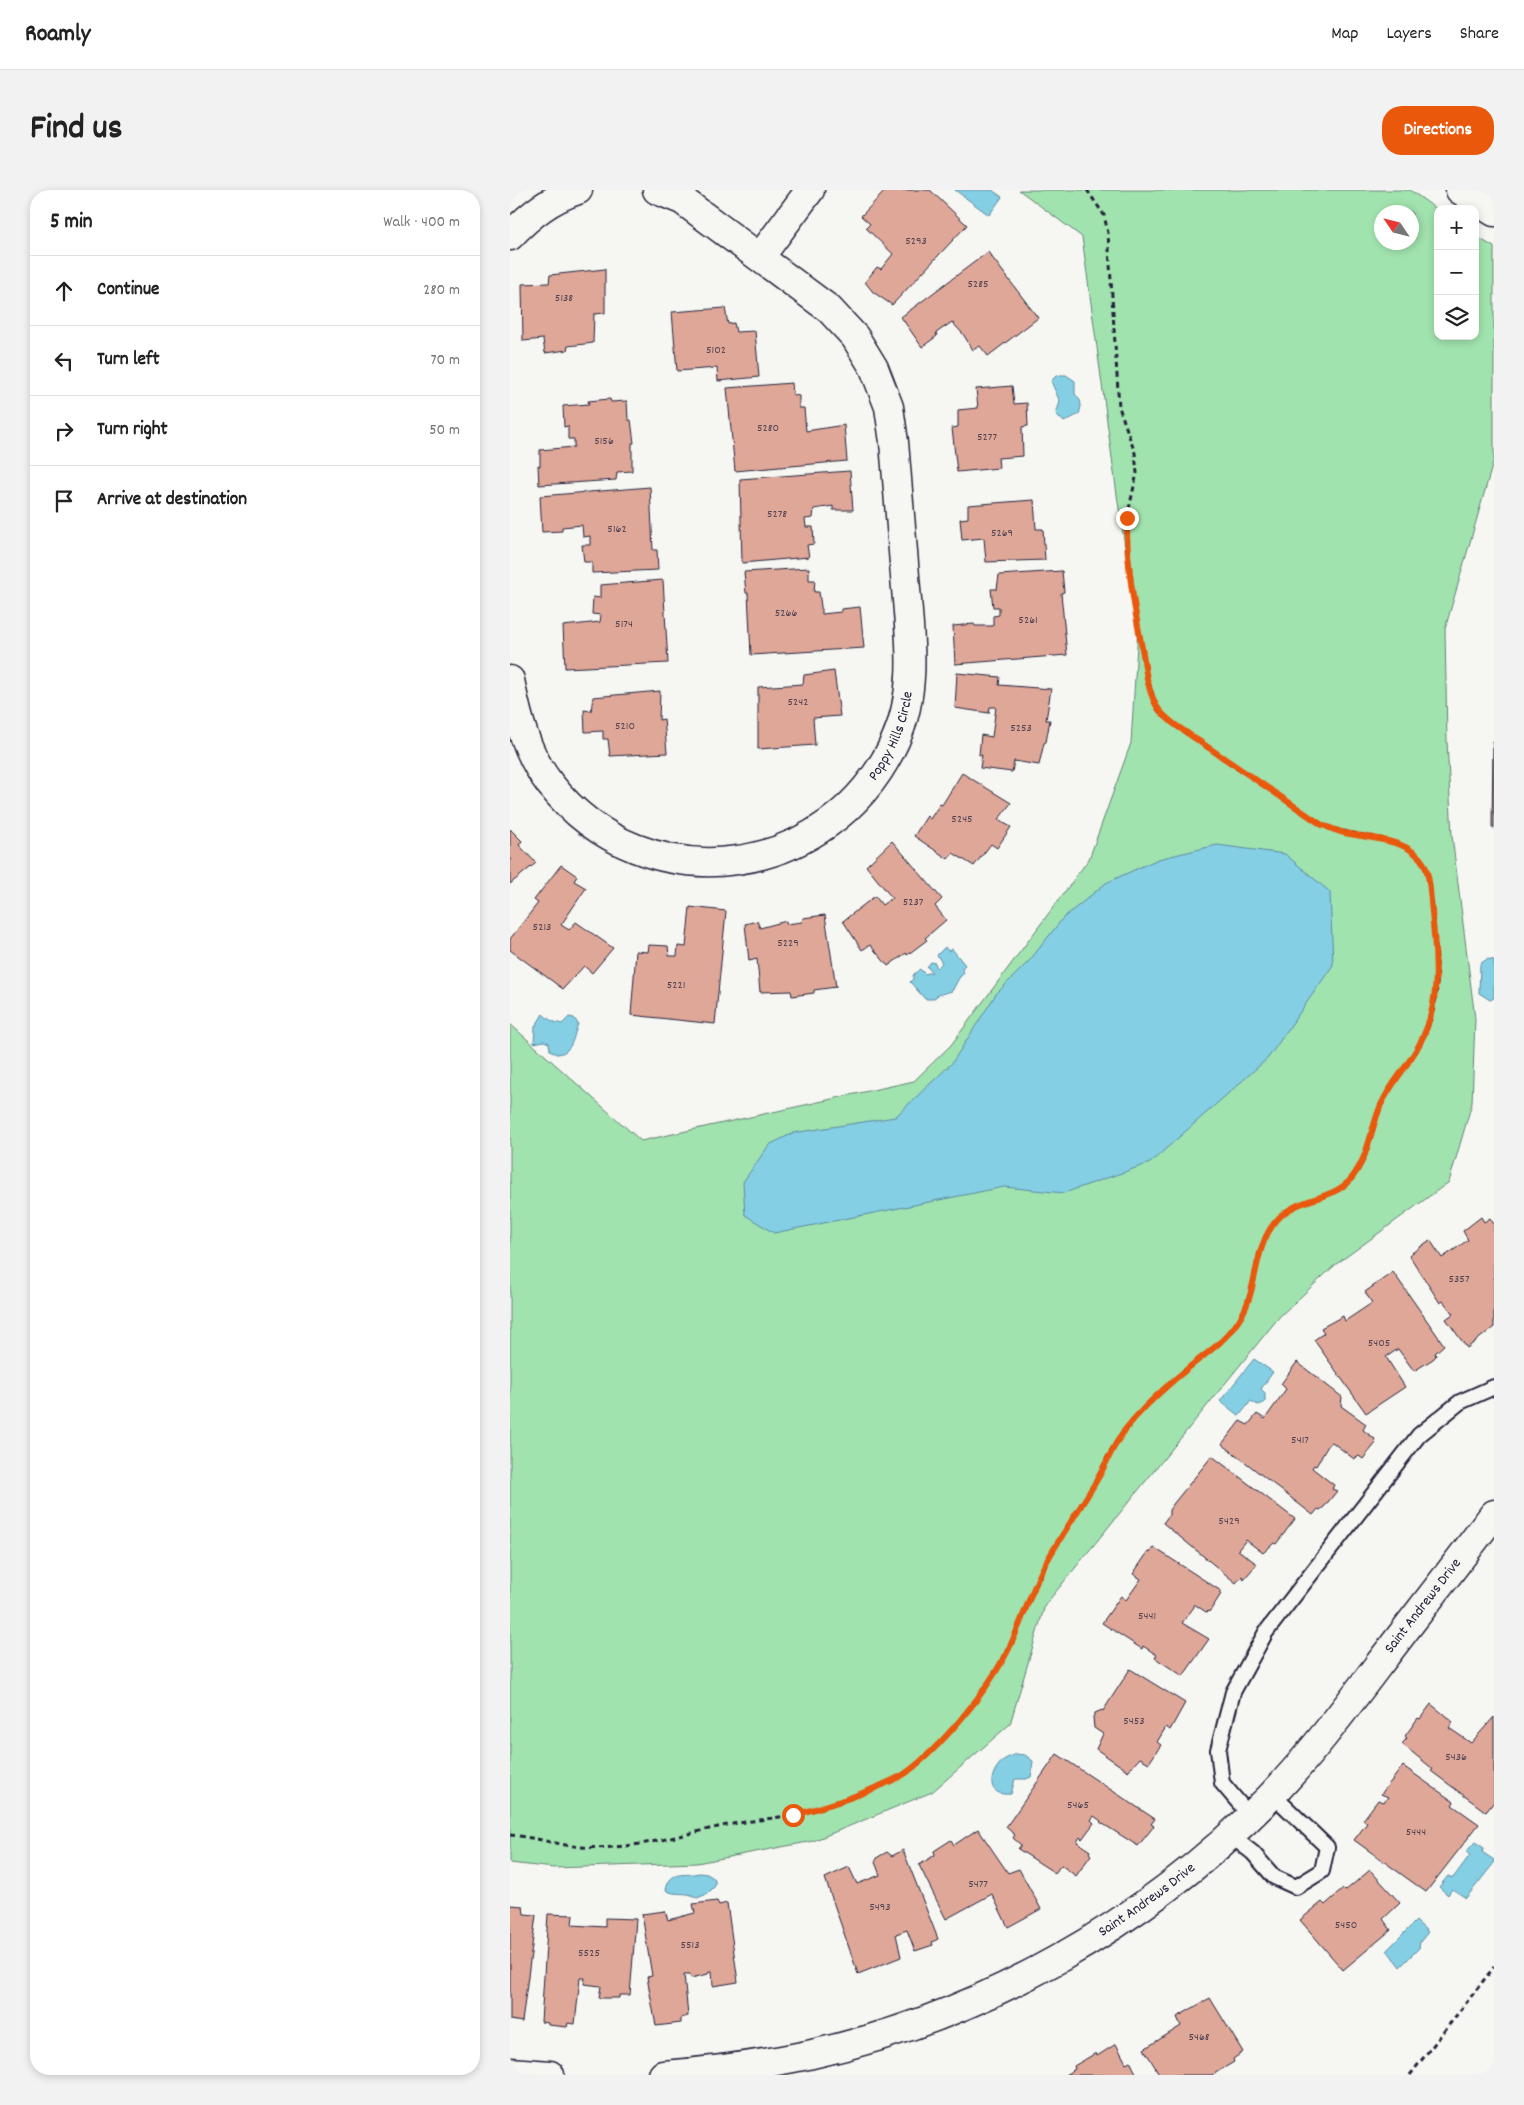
<!DOCTYPE html>
<html lang="en">
<head>
<meta charset="utf-8">
<style>
  :root { --surface:#fff; --page:#f2f2f2; --text:#222; --muted:#767676; --line:#e0e0e0; --accent:#ea580c }
  body { margin:0; font-family:Dekko,sans-serif; background:var(--page); color:var(--text) }
  .controls { position:absolute; right:15px; top:15px; display:grid; overflow:hidden; border-radius:10px; box-shadow:0 2px 8px #0003 }
  .controls button { width:45px; height:45px; display:grid; place-items:center; padding:0; border:0; border-bottom:1px solid var(--line); background:var(--surface); color:var(--text); font:25px sans-serif }
  .compass { position:absolute; left:864px; top:15px; width:45px; height:45px; border-radius:50%; background:var(--surface); box-shadow:0 2px 8px #0003; rotate:305deg }
  .stop { position:absolute; width:15px; height:15px; margin:-11px; border:4px solid #ea580c; border-radius:50%; background:#fff }
  .stop.end { background:#ea580c; border-color:#fff; box-shadow:0 1px 5px #0008 }
  .list { margin:0; padding:0; list-style:none }
  h2 { display:flex; justify-content:space-between; align-items:center; height:65px; margin:0; padding:0 20px; font-size:21px }
  h2 small { font-size:16px; font-weight:400; color:var(--muted) }
  .list li { display:grid; grid-template-columns:32px 1fr auto; gap:15px; align-items:center; box-sizing:border-box; height:70px; padding:0 20px; border-top:1px solid var(--line) }
  .list b { display:block; font-size:19px; white-space:nowrap }
  .list em { font-size:16px; font-style:normal; color:var(--muted) }
  .icon { flex:none; width:28px; height:28px; fill:none; stroke:currentColor; stroke-width:2; stroke-linecap:round; stroke-linejoin:round }
  .map { position:relative; flex:none; width:984px; height:1885px; overflow:hidden; border-radius:20px }
  header { display:flex; align-items:center; gap:30px; box-sizing:border-box; height:70px; padding:0 25px; background:var(--surface); border-bottom:1px solid var(--line) }
  header strong { font-size:24px }
  nav { display:flex; gap:28px; margin-inline-start:auto; font-size:18px }
  .intro { display:flex; align-items:center; justify-content:space-between; box-sizing:border-box; height:120px; padding:0 30px }
  h1 { margin:0; font-size:35px }
  .button { padding:12px 22px; border-radius:20px; background:var(--accent); color:#fff; font-size:18px; font-weight:700 }
  main { display:flex; gap:30px; padding:0 30px }
  aside { flex:1; background:var(--surface); border-radius:20px; box-shadow:0 2px 8px #0003 }
  .map>svg:first-child { display:block }
</style>
</head>
<body>
<header>
<strong>Roamly</strong>
<nav><a>Map</a><a>Layers</a><a>Share</a></nav>
</header>
<div class="intro"><h1>Find us</h1><a class="button">Directions</a></div>
<main>
<aside>
<h2>5 min<small>Walk · 400 m</small></h2>
<ul class="list">
<li><svg class="icon" aria-label="ahead" viewBox="0 0 24 24"><path d="M12 20V5M6 11l6-6 6 6"/></svg><div><b>Continue</b></div><em>280 m</em></li>
<li><svg class="icon" aria-label="left" viewBox="0 0 24 24"><path d="M17 20v-9H6M10 6l-5 5 5 5"/></svg><div><b>Turn left</b></div><em>70 m</em></li>
<li><svg class="icon" aria-label="right" viewBox="0 0 24 24"><path d="M7 20v-9h11M14 6l5 5-5 5"/></svg><div><b>Turn right</b></div><em>50 m</em></li>
<li><svg class="icon" aria-label="arrive" viewBox="0 0 24 24"><path d="M6 21V4h12l-3 4 3 4H6"/></svg><div><b>Arrive at destination</b></div></li>
</ul>
</aside>
<div class="map">
<svg width="984" height="1885" viewBox="0 0 984 1885">
  <rect width="100%" height="100%" fill="#f6f6f2"/>
  <filter id="ink" filterUnits="userSpaceOnUse"><feTurbulence type="fractalNoise" baseFrequency=".02" numOctaves="2"/><feDisplacementMap in="SourceGraphic" scale="10" xChannelSelector="R" yChannelSelector="G"/><feConvolveMatrix kernelMatrix="1 2 1 2 8 2 1 2 1" color-interpolation-filters="sRGB"/></filter>
  <g filter="url(#ink)">
    <!-- green -->
    <path fill="#a1e3ae" stroke="#628274" fill-rule="evenodd" d="M 509,0 L 900,0 L 928,20 L 928,146 L 965,146 L 965,46 L 984,57 L 984,269 L 935,439 L 937,551 L 942,646 L 965,829 L 962,913 L 939,992 L 825,1075 L 770,1126 L 535,1415 L 500,1534 L 422,1602 L 303,1651 L 187,1673 L 44,1678 L 0,1673 L 0,834 L 131,951 L 404,891 L 441,855 L 579,669 L 621,553 L 628,438 L 608,312 L 572,47 ZM 872,22 L 902,22 L 902,52 L 872,52 Z"/>
    <!-- water -->
    <path fill="#84cfe4" stroke="#5d8aa0" d="M 445,0 L 482,0 L 492,7 L 479,25 Z
      M 551,185 L 556,185 L 565,191 L 565,204 C 572,211 572,215 569,224 L 554,232 L 546,224 L 550,212 L 541,191 L 546,186 Z
      M 707,655 L 775,664 L 820,702 L 823,775 L 758,868 L 640,973 L 554,1003 L 494,997 L 264,1043 L 235,1025 L 233,992 L 259,955 L 283,943 L 385,927 L 442,873 L 486,804 L 520,770 L 553,728 L 596,693 L 648,669 Z
      M 435,757 L 438,761 L 442,759 L 455,775 L 452,778 L 454,783 L 449,788 L 442,801 L 428,805 L 423,809 L 415,809 L 400,792 L 403,789 L 403,785 L 410,779 L 415,784 L 422,782 L 417,777 L 421,772 L 425,773 L 427,778 L 432,773 L 427,765 Z
      M 977,769 L 984,770 L 984,808 L 980,810 L 969,803 L 970,774 Z
      M 33,824 C 39,830 43,832 52,834 L 59,827 L 64,828 L 68,834 C 63,846 63,864 46,864 L 40,860 L 39,853 L 34,851 L 24,853 L 25,837 Z
      M 744,1169 L 763,1182 L 751,1199 L 755,1203 L 755,1212 L 748,1215 L 741,1211 L 729,1226 L 710,1211 Z
      M 506,1564 L 515,1565 L 523,1571 L 521,1587 L 516,1589 L 505,1589 L 501,1604 C 474,1607 479,1581 495,1569 C 498,1567 503,1566 506,1564 Z
      M 965,1652 L 974,1658 L 972,1662 L 984,1670 L 984,1673 L 956,1708 L 942,1699 L 938,1705 L 929,1697 L 938,1686 L 943,1688 L 960,1665 L 956,1662 Z
      M 189,1683 L 197,1684 L 205,1689 L 205,1696 L 197,1704 L 187,1708 C 177,1700 166,1707 156,1700 C 160,1679 174,1687 189,1683 Z
      M 906,1731 L 918,1742 L 910,1752 L 909,1758 L 890,1777 L 877,1760 Z"/>
    <!-- building -->
    <path fill="#dfa798" stroke="#22223b" d="M 376,0 L 420,0 L 457,35 L 382,115 L 363,102 L 355,92 L 367,77 L 371,79 L 383,64 L 356,38 L 360,34 L 351,26 Z
      M 478,62 L 528,128 L 478,166 L 470,156 L 463,160 L 453,144 L 442,132 L 426,143 L 427,146 L 412,157 L 391,127 Z
      M 95,79 L 95,123 L 84,124 L 83,153 L 58,156 L 57,160 L 35,163 L 33,149 L 13,151 L 12,94 L 39,93 L 40,85 Z
      M 215,118 L 218,134 L 224,133 L 226,142 L 245,141 L 249,187 L 208,191 L 207,178 L 167,181 L 162,122 Z
      M 282,193 L 283,205 L 289,206 L 289,218 L 294,218 L 296,241 L 334,235 L 337,271 L 225,281 L 217,198 Z
      M 502,196 L 504,214 L 517,213 L 518,236 L 512,237 L 513,266 L 488,268 L 489,278 L 447,282 L 442,238 L 448,237 L 448,220 L 468,218 L 466,199 Z
      M 100,209 L 101,212 L 117,211 L 118,230 L 121,230 L 124,253 L 122,253 L 122,281 L 107,282 L 106,290 L 29,295 L 28,275 L 30,276 L 30,260 L 64,257 L 64,249 L 58,249 L 58,236 L 54,237 L 53,216 L 79,214 L 78,211 Z
      M 340,281 L 343,320 L 323,320 L 323,316 L 304,319 L 303,328 L 295,329 L 296,337 L 303,337 L 304,354 L 297,355 L 299,367 L 232,373 L 230,289 Z
      M 140,297 L 143,360 L 147,360 L 148,380 L 82,383 L 82,372 L 74,372 L 72,355 L 80,355 L 80,346 L 73,347 L 72,335 L 52,337 L 52,341 L 32,342 L 30,306 Z
      M 524,310 L 526,339 L 533,339 L 535,370 L 476,372 L 474,348 L 452,350 L 450,329 L 458,328 L 458,315 Z
      M 299,378 L 299,390 L 305,390 L 304,402 L 309,402 L 312,424 L 331,422 L 331,419 L 350,417 L 354,458 L 241,465 L 238,403 L 236,403 L 234,382 Z
      M 552,381 L 554,402 L 551,403 L 557,465 L 445,474 L 443,436 L 464,434 L 465,436 L 483,436 L 483,426 L 489,425 L 489,417 L 483,417 L 481,399 L 487,399 L 489,385 Z
      M 153,390 L 158,473 L 55,478 L 53,436 L 90,432 L 91,425 L 82,424 L 83,407 L 90,408 L 90,395 Z
      M 324,481 L 330,526 L 303,528 L 305,555 L 248,559 L 248,497 L 293,494 L 294,485 Z
      M 447,483 L 490,487 L 489,495 L 541,499 L 536,530 L 540,530 L 536,552 L 534,553 L 529,575 L 504,571 L 502,582 L 470,578 L 472,565 L 469,565 L 471,545 L 482,547 L 486,517 L 480,517 L 479,523 L 445,518 Z
      M 150,501 L 149,530 L 154,529 L 157,563 L 100,566 L 98,549 L 93,549 L 93,541 L 75,542 L 74,520 L 81,521 L 83,507 Z
      M 983,552 L 984,552 L 984,638 L 982,638 Z
      M 452,583 L 501,613 L 488,630 L 501,637 L 487,658 L 481,654 L 464,676 L 443,663 L 438,669 L 404,646 L 417,626 L 420,629 L 430,614 L 432,615 Z
      M 0,639 L 12,651 L 9,655 L 26,673 L 0,694 Z
      M 382,651 L 432,709 L 425,716 L 436,730 L 415,748 L 417,750 L 397,765 L 396,763 L 378,776 L 360,755 L 352,760 L 333,731 L 365,706 L 372,715 L 382,708 L 356,676 Z
      M 51,675 L 67,686 L 64,691 L 76,698 L 51,735 L 59,740 L 66,732 L 103,758 L 82,783 L 74,776 L 53,799 L 0,760 L 0,749 L 28,713 L 24,710 Z
      M 180,717 L 216,721 L 205,834 L 121,825 L 126,761 L 138,762 L 139,755 L 158,756 L 159,766 L 167,766 L 168,756 L 176,757 Z
      M 315,725 L 326,797 L 304,800 L 304,803 L 282,806 L 281,801 L 250,802 L 247,769 L 239,771 L 235,734 L 247,731 L 250,738 L 276,731 L 276,734 L 292,732 L 293,728 Z
      M 971,1027 L 974,1032 L 980,1028 L 984,1034 L 984,1137 L 957,1158 L 936,1129 L 943,1124 L 933,1111 L 930,1113 L 899,1065 L 920,1050 L 932,1068 L 958,1050 L 953,1041 Z
      M 883,1082 L 934,1155 L 925,1163 L 926,1166 L 923,1169 L 904,1181 L 888,1159 L 876,1167 L 895,1197 L 856,1223 L 804,1150 L 814,1143 L 811,1138 L 833,1126 L 835,1131 L 862,1113 L 855,1102 Z
      M 787,1172 L 832,1207 L 831,1216 L 856,1234 L 853,1240 L 865,1249 L 864,1251 L 866,1253 L 853,1269 L 849,1266 L 844,1269 L 822,1252 L 819,1254 L 806,1276 L 804,1275 L 802,1278 L 824,1295 L 822,1299 L 827,1301 L 814,1317 L 810,1320 L 808,1319 L 803,1325 L 712,1254 L 730,1231 L 738,1235 L 747,1224 L 755,1229 L 776,1199 L 771,1194 Z
      M 702,1266 L 785,1329 L 766,1354 L 764,1353 L 753,1363 L 736,1350 L 728,1360 L 747,1374 L 734,1389 L 732,1386 L 726,1393 L 653,1333 L 659,1325 L 659,1320 L 664,1313 Z
      M 643,1357 L 711,1401 L 709,1403 L 711,1404 L 700,1421 L 696,1422 L 684,1414 L 684,1417 L 672,1433 L 699,1449 L 673,1486 L 645,1468 L 647,1465 L 633,1456 L 632,1459 L 592,1433 L 611,1406 L 616,1410 L 631,1389 L 623,1384 L 638,1362 L 640,1363 Z
      M 620,1479 L 675,1513 L 660,1540 L 656,1537 L 647,1552 L 651,1555 L 639,1573 L 630,1568 L 618,1581 L 586,1559 L 593,1544 L 584,1538 L 583,1527 L 585,1523 L 592,1520 L 593,1521 Z
      M 921,1514 L 943,1532 L 939,1538 L 961,1553 L 984,1527 L 984,1612 L 976,1622 L 921,1581 L 923,1579 L 892,1554 L 897,1548 L 895,1546 L 908,1528 L 910,1529 Z
      M 547,1564 L 645,1629 L 641,1634 L 644,1636 L 628,1656 L 590,1632 L 591,1631 L 584,1626 L 581,1630 L 584,1633 L 572,1649 L 570,1647 L 567,1652 L 580,1661 L 579,1663 L 581,1665 L 566,1686 L 551,1675 L 545,1683 L 508,1659 L 511,1655 L 503,1648 L 505,1645 L 496,1637 Z
      M 893,1576 L 944,1612 L 942,1615 L 969,1634 L 916,1702 L 844,1650 L 857,1633 L 853,1630 L 868,1610 L 874,1612 L 878,1607 L 871,1604 Z
      M 468,1639 L 498,1683 L 509,1679 L 531,1719 L 498,1737 L 482,1704 L 436,1729 L 409,1675 L 425,1665 L 424,1661 L 441,1650 L 444,1655 Z
      M 393,1660 L 428,1749 L 422,1752 L 423,1755 L 405,1761 L 397,1740 L 386,1744 L 391,1767 L 348,1784 L 315,1688 L 339,1677 L 347,1694 L 370,1685 L 365,1672 L 368,1667 L 377,1662 L 382,1666 Z
      M 860,1680 L 890,1713 L 873,1729 L 881,1740 L 833,1780 L 790,1730 L 812,1712 L 815,1715 L 833,1699 L 835,1701 Z
      M 207,1711 L 209,1715 L 217,1713 L 228,1792 L 203,1796 L 202,1781 L 199,1781 L 198,1784 L 181,1788 L 180,1784 L 174,1784 L 178,1826 L 171,1828 L 171,1833 L 146,1836 L 137,1787 L 142,1786 L 132,1724 L 155,1721 L 158,1730 L 185,1723 L 183,1714 Z
      M 0,1715 L 13,1716 L 14,1724 L 26,1725 L 12,1832 L 0,1830 Z
      M 38,1724 L 63,1725 L 62,1735 L 95,1737 L 95,1728 L 126,1729 L 120,1805 L 109,1805 L 109,1808 L 89,1808 L 91,1796 L 74,1794 L 75,1788 L 70,1788 L 65,1834 L 58,1833 L 57,1837 L 38,1835 L 38,1833 L 31,1832 Z
      M 700,1808 L 733,1862 L 723,1869 L 724,1872 L 702,1885 L 650,1885 L 634,1859 L 671,1836 L 667,1827 Z
      M 606,1854 L 616,1873 L 620,1871 L 627,1885 L 555,1885 L 565,1879 L 564,1876 L 586,1863 L 587,1866 Z"/>
    <g fill="none" stroke-linecap="round" stroke-linejoin="round">
      <defs>
        <path id="lane" d="M 740,1626 L 712,1593 L 708,1560 L 723,1502 L 756,1442 L 909,1245 L 950,1212 L 984,1197
          M 720,1645 L 743,1663 L 764,1687 L 786,1697 L 812,1681 L 817,1657 L 762,1604"/>
        <g id="street">
          <path d="M 950,0 L 984,22"/>
          <path d="M 0,46 C 20,25 40,9 68,0"/>
          <path d="M 250,67 L 300,0"/>
          <path id="s1" d="M 0,490 C 7,527 16,563 40,594 C 136,716 322,690 385,551 C 409,499 399,441 395,386 C 391,341 388,296 384,252 L 379,217 L 364,178 L 345,147 L 319,119 L 172,10 L 147,0"/>
          <path d="M 0,1882 L 40,1885"/>
          <path id="s2" d="M 153,1885 C 202,1881 250,1875 298,1865 C 472,1827 635,1734 759,1608 C 798,1568 832,1523 866,1478 C 905,1427 945,1376 984,1324"/>
        </g>
      </defs>
      <!-- lane casing -->
      <use href="#lane" stroke="#22223b" stroke-width="18"/>
      <!-- street casing -->
      <use href="#street" stroke="#22223b" stroke-width="31"/>
      <!-- path -->
      <path stroke="#22223b" stroke-width="3" stroke-dasharray="5 4" stroke-linecap="butt" d="M 0,1645 C 24,1647 48,1655 72,1657 C 121,1661 170,1645 217,1635 C 238,1631 260,1629 281,1625 C 308,1620 334,1611 359,1600 C 371,1595 385,1591 396,1583 C 429,1560 476,1502 495,1466 C 509,1440 518,1410 531,1384 C 546,1352 567,1323 585,1293 C 592,1281 596,1268 604,1256 C 622,1227 649,1202 676,1180 C 695,1164 715,1152 729,1130 C 748,1100 742,1060 765,1032 C 787,1005 821,1013 842,988 C 860,966 861,938 872,913 C 882,891 900,874 911,852 C 918,838 924,820 926,805 C 929,781 925,756 923,732 C 921,716 921,699 917,683 C 915,675 911,668 905,663 C 884,646 839,646 812,635 L 663,534 L 649,521 L 645,513 L 637,487 L 623,409 L 617,350 L 617,328 L 627,283 L 625,263 L 609,217 L 598,43 L 594,25 L 577,0
        M 900,1885 L 984,1777"/>
      <!-- lane -->
      <use href="#lane" stroke="#f6f6f2" stroke-width="14"/>
      <!-- street -->
      <use href="#street" stroke="#f6f6f2" stroke-width="28"/>
    </g>
  </g>
  <g fill="none" stroke-linecap="round" stroke-linejoin="round" filter="url(#ink)">
    <!-- route -->
    <path stroke="#ea580c" stroke-width="6" d="M 283,1625 C 314,1617 343,1608 372,1595 C 380,1591 389,1588 396,1583 C 431,1557 474,1505 495,1466 C 510,1439 518,1408 532,1380 C 549,1348 570,1319 588,1288 C 597,1272 603,1256 614,1241 C 631,1219 654,1198 676,1180 C 695,1164 715,1152 729,1130 C 749,1100 742,1059 766,1031 C 787,1006 821,1012 841,989 C 859,967 860,940 871,915 C 881,893 899,875 910,853 C 932,811 926,767 922,722 C 920,707 921,690 915,676 C 901,647 857,649 831,642 C 824,640 818,637 812,635 L 664,534 C 657,528 650,523 646,515 C 637,498 635,477 632,458 C 624,416 616,372 617,328"/>
  </g>
  <g text-anchor="middle" dominant-baseline="central" stroke-width="4" stroke-linejoin="round" paint-order="stroke">
    <!-- number labels -->
    <g font-size="12" fill="#514352">
      <text x="406" y="51">5293</text>
      <text x="468" y="94">5285</text>
      <text x="54" y="108">5138</text>
      <text x="206" y="160">5102</text>
      <text x="258" y="238">5280</text>
      <text x="477" y="247">5277</text>
      <text x="94" y="251">5156</text>
      <text x="267" y="324">5278</text>
      <text x="107" y="339">5162</text>
      <text x="492" y="343">5269</text>
      <text x="276" y="423">5266</text>
      <text x="518" y="430">5261</text>
      <text x="114" y="434">5174</text>
      <text x="288" y="512">5242</text>
      <text x="115" y="536">5210</text>
      <text x="511" y="538">5253</text>
      <text x="452" y="629">5245</text>
      <text x="403" y="712">5237</text>
      <text x="32" y="737">5213</text>
      <text x="278" y="753">5229</text>
      <text x="166" y="795">5221</text>
      <text x="949" y="1089">5357</text>
      <text x="869" y="1153">5405</text>
      <text x="790" y="1250">5417</text>
      <text x="719" y="1331">5429</text>
      <text x="637" y="1426">5441</text>
      <text x="624" y="1531">5453</text>
      <text x="946" y="1567">5436</text>
      <text x="568" y="1615">5465</text>
      <text x="906" y="1642">5444</text>
      <text x="468" y="1694">5477</text>
      <text x="370" y="1717">5493</text>
      <text x="836" y="1735">5450</text>
      <text x="180" y="1755">5513</text>
      <text x="79" y="1763">5525</text>
      <text x="689" y="1847">5468</text>
    </g>
    <!-- street labels -->
    <g font-size="15" fill="#22223b" stroke="#f6f6f2">
      <text stroke="none"><textPath href="#s1" startOffset="534">Poppy Hills Circle</textPath></text>
      <text stroke="none"><textPath href="#s2" startOffset="928">Saint Andrews Drive</textPath></text>
      <text stroke="none"><textPath href="#s2" startOffset="522">Saint Andrews Drive</textPath></text>
    </g>
  </g>
</svg>
<div class="controls">
<button>+</button>
<button>−</button>
<button><svg class="icon" aria-label="layers" viewBox="0 0 24 24"><path d="M12 4l9 5-9 5-9-5zM3 14l9 5 9-5"/></svg></button>
</div>
<svg class="compass" viewBox="-18 -18 36 36"><path d="M0-13l5 13h-10z" fill="#e53935"/><path d="M0 13l5-13h-10z" fill="#767676"/></svg>
<div class="stop" style="left:283px;top:1625px"></div>
<div class="stop end" style="left:617px;top:328px"></div>
</div>
</main>
</body>
</html>
